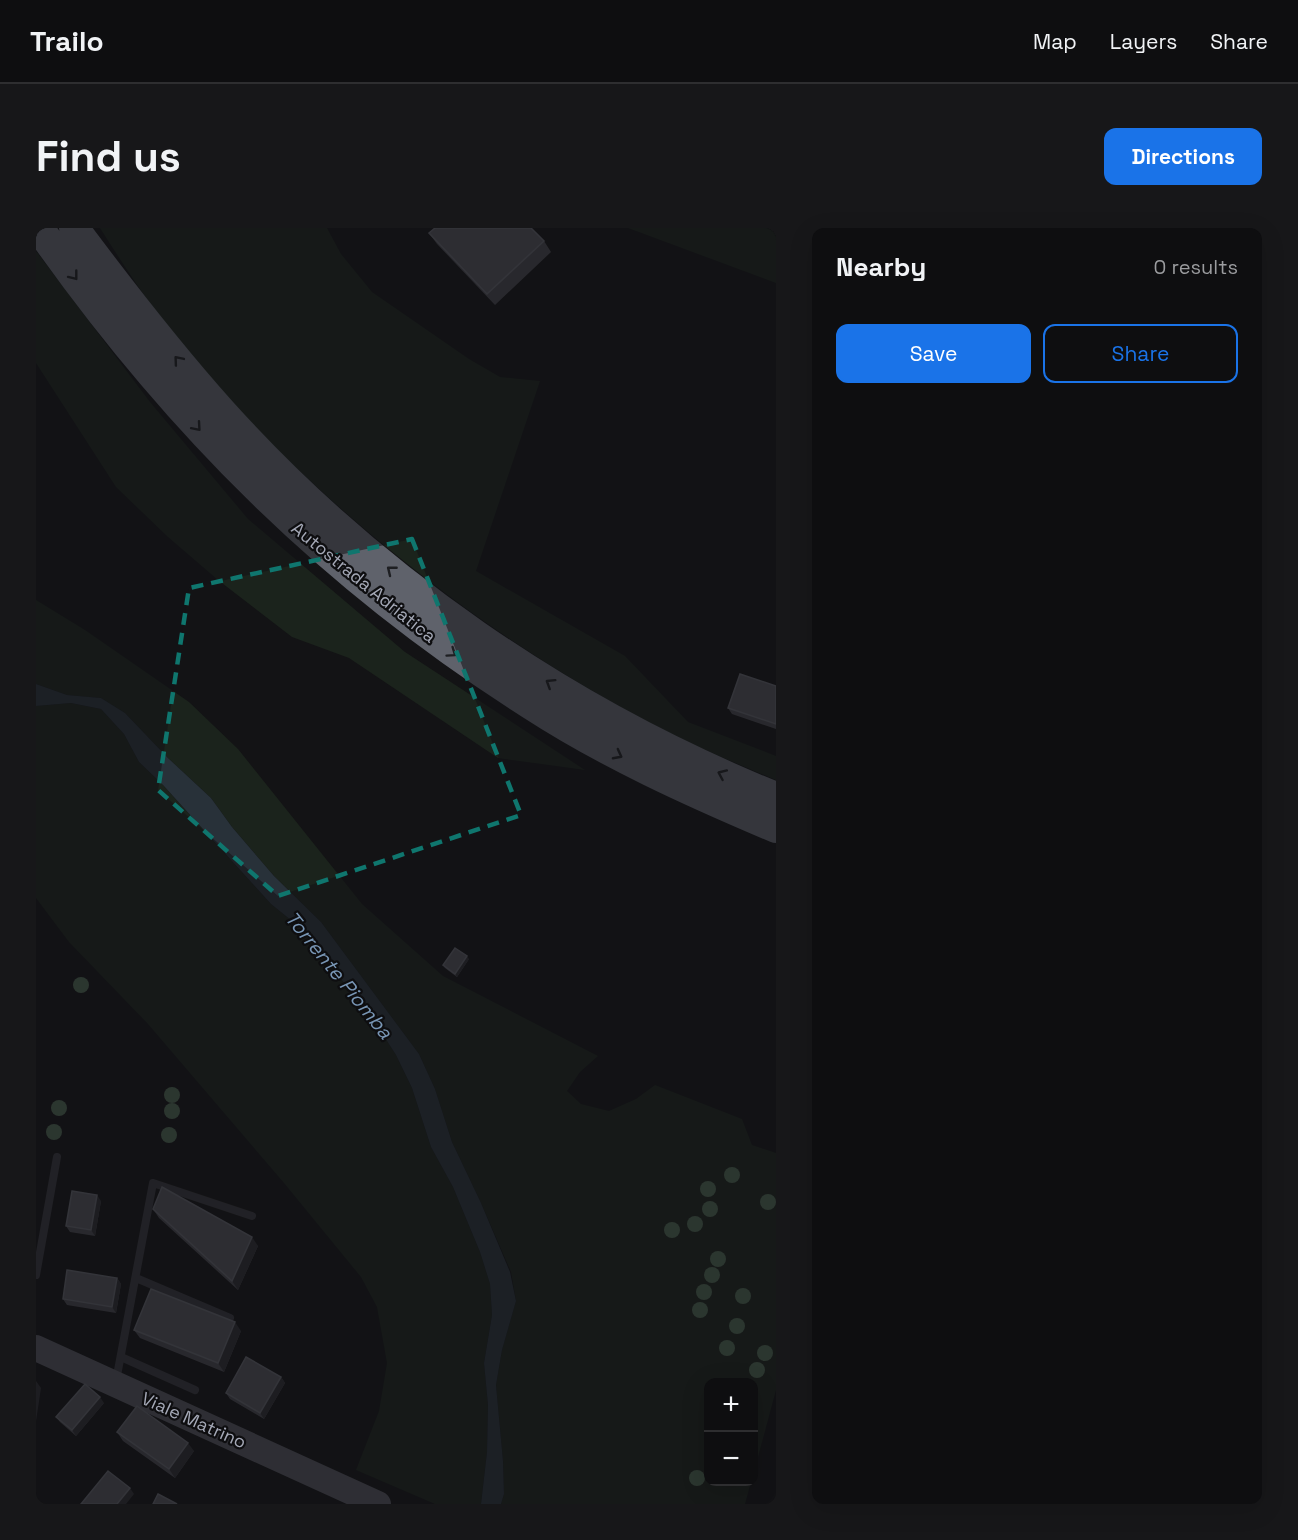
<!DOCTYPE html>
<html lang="en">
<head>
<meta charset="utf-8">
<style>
  :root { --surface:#0e0e10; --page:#171719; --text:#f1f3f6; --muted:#9b9c9f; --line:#2e2e30; --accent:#1a73e8 }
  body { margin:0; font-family:"Space Grotesk",sans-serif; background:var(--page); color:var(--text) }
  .controls { position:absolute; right:18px; bottom:18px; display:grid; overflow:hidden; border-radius:12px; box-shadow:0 6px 24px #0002 }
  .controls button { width:54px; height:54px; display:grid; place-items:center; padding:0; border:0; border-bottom:2px solid var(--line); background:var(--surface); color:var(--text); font:30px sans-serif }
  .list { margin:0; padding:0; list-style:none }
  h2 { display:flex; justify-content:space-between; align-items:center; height:78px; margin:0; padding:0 24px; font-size:26px }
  h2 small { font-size:20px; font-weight:400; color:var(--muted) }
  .actions { display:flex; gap:12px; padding:18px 24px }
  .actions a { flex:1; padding:14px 0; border:2px solid var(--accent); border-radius:12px; text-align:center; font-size:21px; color:var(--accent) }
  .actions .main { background:var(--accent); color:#fff }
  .map { position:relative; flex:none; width:740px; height:1276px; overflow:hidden; border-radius:12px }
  header { display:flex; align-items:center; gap:36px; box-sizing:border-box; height:84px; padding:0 30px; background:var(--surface); border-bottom:2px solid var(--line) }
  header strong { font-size:28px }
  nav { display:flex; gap:33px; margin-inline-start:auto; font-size:21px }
  .intro { display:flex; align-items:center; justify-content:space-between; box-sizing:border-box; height:144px; padding:0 36px }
  h1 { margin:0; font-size:42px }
  .button { padding:15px 27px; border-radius:12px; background:var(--accent); color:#fff; font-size:21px; font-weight:700 }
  main { display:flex; gap:36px; padding:0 36px }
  aside { flex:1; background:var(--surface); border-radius:12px; box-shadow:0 6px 24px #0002 }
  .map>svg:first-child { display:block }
</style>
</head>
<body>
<header>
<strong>Trailo</strong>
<nav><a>Map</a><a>Layers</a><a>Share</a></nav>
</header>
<div class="intro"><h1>Find us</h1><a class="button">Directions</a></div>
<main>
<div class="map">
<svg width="740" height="1276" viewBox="0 0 740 1276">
  <rect width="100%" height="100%" fill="#131315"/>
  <!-- green -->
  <path fill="#1b231c" d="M 64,0 L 291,0 L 305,26 L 336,64 L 433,131 L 464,149 L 504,153 L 440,343 L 589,428 L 652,494 L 740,528 L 740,552 C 712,540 684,529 657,516 C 475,430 289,285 158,133 C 123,91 93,46 64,0 Z
    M 592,0 L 740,0 L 740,55 Z
    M 0,23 L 114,174 L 212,291 L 369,424 L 549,542 L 462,530 L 313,430 L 256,409 L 182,352 L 132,309 L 80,259 L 0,135 Z
    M 0,372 L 49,402 L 153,474 L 202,521 L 326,676 L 407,748 L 562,828 L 544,844 L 531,863 L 545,876 L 573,883 L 600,871 L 619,857 L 706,891 L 716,917 L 740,925 L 740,1162 L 718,1244 L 718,1154 L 672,1154 L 672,1254 L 715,1254 L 709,1276 L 465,1276 L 468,1266 L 467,1233 L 460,1157 L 466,1122 L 480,1073 L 475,1044 L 445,975 L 416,914 L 399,861 L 383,826 L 285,694 L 238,648 L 196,599 L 175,570 L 132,530 L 89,485 L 65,470 L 31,467 L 0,456 Z
    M 35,475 L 65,481 L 88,506 L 103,534 L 127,557 L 235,676 L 261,697 L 335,788 L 360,827 L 376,860 L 395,919 L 417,959 L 444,1024 L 454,1056 L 456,1087 L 448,1135 L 452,1177 L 451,1224 L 445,1276 L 399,1276 L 320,1242 L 343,1183 L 351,1135 L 341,1079 L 325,1049 L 248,955 L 112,796 L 33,714 L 0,670 L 0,478 Z"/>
  <!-- water -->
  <path fill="#283139" d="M 0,456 L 31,467 L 65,470 L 89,485 L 132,530 L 175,570 L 196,599 L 238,648 L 285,694 L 383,826 L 399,861 L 416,914 L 445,975 L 474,1044 L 480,1073 L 466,1122 L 460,1157 L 467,1233 L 468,1266 L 465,1276 L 445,1276 L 451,1224 L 452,1177 L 448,1135 L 456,1087 L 454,1056 L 444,1024 L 417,959 L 395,919 L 376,860 L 360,827 L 335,788 L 261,697 L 235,676 L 127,557 L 103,534 L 88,506 L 65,481 L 35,475 L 0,478 Z"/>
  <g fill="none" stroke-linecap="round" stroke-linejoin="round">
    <!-- lane -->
    <path stroke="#34343a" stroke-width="8" d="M 0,1047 L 21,929
      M 100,1050 L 194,1090
      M 85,1129 L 159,1162
      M 80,1153 L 117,955 L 216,988"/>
    <!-- primary -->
    <path stroke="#505159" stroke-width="26" d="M 0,1120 L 342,1276"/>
    <!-- highway -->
    <path stroke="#5f626b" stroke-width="30" d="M 3,0 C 139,194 294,349 494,476 C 571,526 655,564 740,600
      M 38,0 C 85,63 133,125 185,183 C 336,351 531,485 740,569"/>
  </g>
  <!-- trees -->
  <g fill="#4b624f">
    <circle cx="45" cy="757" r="8"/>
    <circle cx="136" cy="867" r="8"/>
    <circle cx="23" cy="880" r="8"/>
    <circle cx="136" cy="883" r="8"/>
    <circle cx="18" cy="904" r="8"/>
    <circle cx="133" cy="907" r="8"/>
    <circle cx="696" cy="947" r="8"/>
    <circle cx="672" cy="961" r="8"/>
    <circle cx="732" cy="974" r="8"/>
    <circle cx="674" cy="981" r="8"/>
    <circle cx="659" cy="996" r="8"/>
    <circle cx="636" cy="1002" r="8"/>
    <circle cx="682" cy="1031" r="8"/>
    <circle cx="676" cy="1047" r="8"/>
    <circle cx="668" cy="1064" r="8"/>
    <circle cx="707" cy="1068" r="8"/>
    <circle cx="664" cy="1082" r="8"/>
    <circle cx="701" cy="1098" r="8"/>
    <circle cx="691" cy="1120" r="8"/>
    <circle cx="729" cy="1125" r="8"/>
    <circle cx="721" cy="1142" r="8"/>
    <circle cx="661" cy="1250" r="8"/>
  </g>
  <!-- wall -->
  <path fill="#44444a" d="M 393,5 L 508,13 L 515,24 L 459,77 L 401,16 Z
    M 740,458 L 740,501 L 696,486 L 692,480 Z
    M 433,731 L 421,749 L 409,740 L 407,737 Z
    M 65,973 L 59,1008 L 34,1004 L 30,998 Z
    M 117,981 L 222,1018 L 202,1062 L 123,990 Z
    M 81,1050 L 85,1056 L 80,1085 L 31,1077 L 27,1071 Z
    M 98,1102 L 205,1103 L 188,1144 L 104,1110 Z
    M 245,1149 L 249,1155 L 228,1191 L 194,1171 L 190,1165 Z
    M 68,1175 L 40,1208 L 24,1194 L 20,1189 Z
    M 81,1204 L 158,1223 L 139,1250 L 87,1213 Z"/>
  <!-- shaded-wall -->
  <path fill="#2c2c30" d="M 431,728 L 433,731 L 421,749 L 419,746 Z
    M 61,967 L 65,973 L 59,1008 L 55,1002 Z
    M 216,1009 L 222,1018 L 202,1062 L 196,1053 Z
    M 81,1050 L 85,1056 L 80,1085 L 76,1079 Z
    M 199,1094 L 205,1103 L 188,1144 L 182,1135 Z
    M 245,1149 L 249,1155 L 228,1191 L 224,1185 Z
    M 0,1153 L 5,1160 L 0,1193 Z
    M 64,1169 L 68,1175 L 40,1208 L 36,1202 Z
    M 152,1215 L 158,1223 L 139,1250 L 133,1241 Z
    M 94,1260 L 98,1266 L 90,1276 L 81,1276 Z"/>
  <!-- building -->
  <path fill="#4f4f56" stroke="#5c5d65" stroke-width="1.5" d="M 399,0 L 495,0 L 508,13 L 451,66 L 393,5 Z
    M 704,446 L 740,458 L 740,496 L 692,480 Z
    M 419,720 L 431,728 L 419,746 L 407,737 Z
    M 126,959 L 216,1009 L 196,1053 L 117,981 Z
    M 36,963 L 61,967 L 55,1002 L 30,998 Z
    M 31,1042 L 81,1050 L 76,1079 L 27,1071 Z
    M 115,1061 L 199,1094 L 182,1135 L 98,1102 Z
    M 210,1129 L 245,1149 L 224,1185 L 190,1165 Z
    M 49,1156 L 64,1169 L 36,1202 L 20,1189 Z
    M 101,1178 L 152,1215 L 133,1241 L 81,1204 Z
    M 72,1243 L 94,1260 L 81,1276 L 45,1276 Z
    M 122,1266 L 141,1276 L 117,1276 Z"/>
  <!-- one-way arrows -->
  <defs><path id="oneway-chevron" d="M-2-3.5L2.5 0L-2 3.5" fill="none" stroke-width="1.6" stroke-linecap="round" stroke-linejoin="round" transform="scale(1.5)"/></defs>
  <g stroke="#1e1f22">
    <use href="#oneway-chevron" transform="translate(38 48) rotate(52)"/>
    <use href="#oneway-chevron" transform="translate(142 132) rotate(-130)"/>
    <use href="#oneway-chevron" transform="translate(161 199) rotate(49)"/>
    <use href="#oneway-chevron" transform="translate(355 342) rotate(-141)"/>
    <use href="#oneway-chevron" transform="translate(416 425) rotate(35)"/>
    <use href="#oneway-chevron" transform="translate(514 455) rotate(-148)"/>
    <use href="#oneway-chevron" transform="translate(582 527) rotate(28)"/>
    <use href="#oneway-chevron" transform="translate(686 546) rotate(-156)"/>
  </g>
  <!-- marked area -->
  <path d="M0 0H740V1276H0ZM 376,311 L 485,587 L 242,668 L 122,562 L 153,360 Z" fill="#131315" fill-opacity=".55" fill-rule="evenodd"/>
  <path fill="none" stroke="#0f766e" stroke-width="4.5" stroke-dasharray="12 8" stroke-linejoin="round" d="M 376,311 L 485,587 L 242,668 L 122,562 L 153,360 Z"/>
  <g text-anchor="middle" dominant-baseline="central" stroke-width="4.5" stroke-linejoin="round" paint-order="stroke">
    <!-- street labels -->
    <g font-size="18" fill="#a4a8b6" stroke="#0e0e10">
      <text transform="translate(328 354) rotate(39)">Autostrada Adriatica</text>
      <text transform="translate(158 1192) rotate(24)">Viale Matrino</text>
    </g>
    <!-- water labels -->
    <g font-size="20" font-style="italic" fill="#7895b4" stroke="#0e0e10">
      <text transform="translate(303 747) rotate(51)">Torrente Piomba</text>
    </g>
  </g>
</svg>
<div class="controls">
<button>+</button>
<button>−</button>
</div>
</div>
<aside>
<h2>Nearby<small>0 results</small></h2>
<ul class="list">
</ul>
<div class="actions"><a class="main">Save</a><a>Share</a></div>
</aside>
</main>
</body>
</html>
